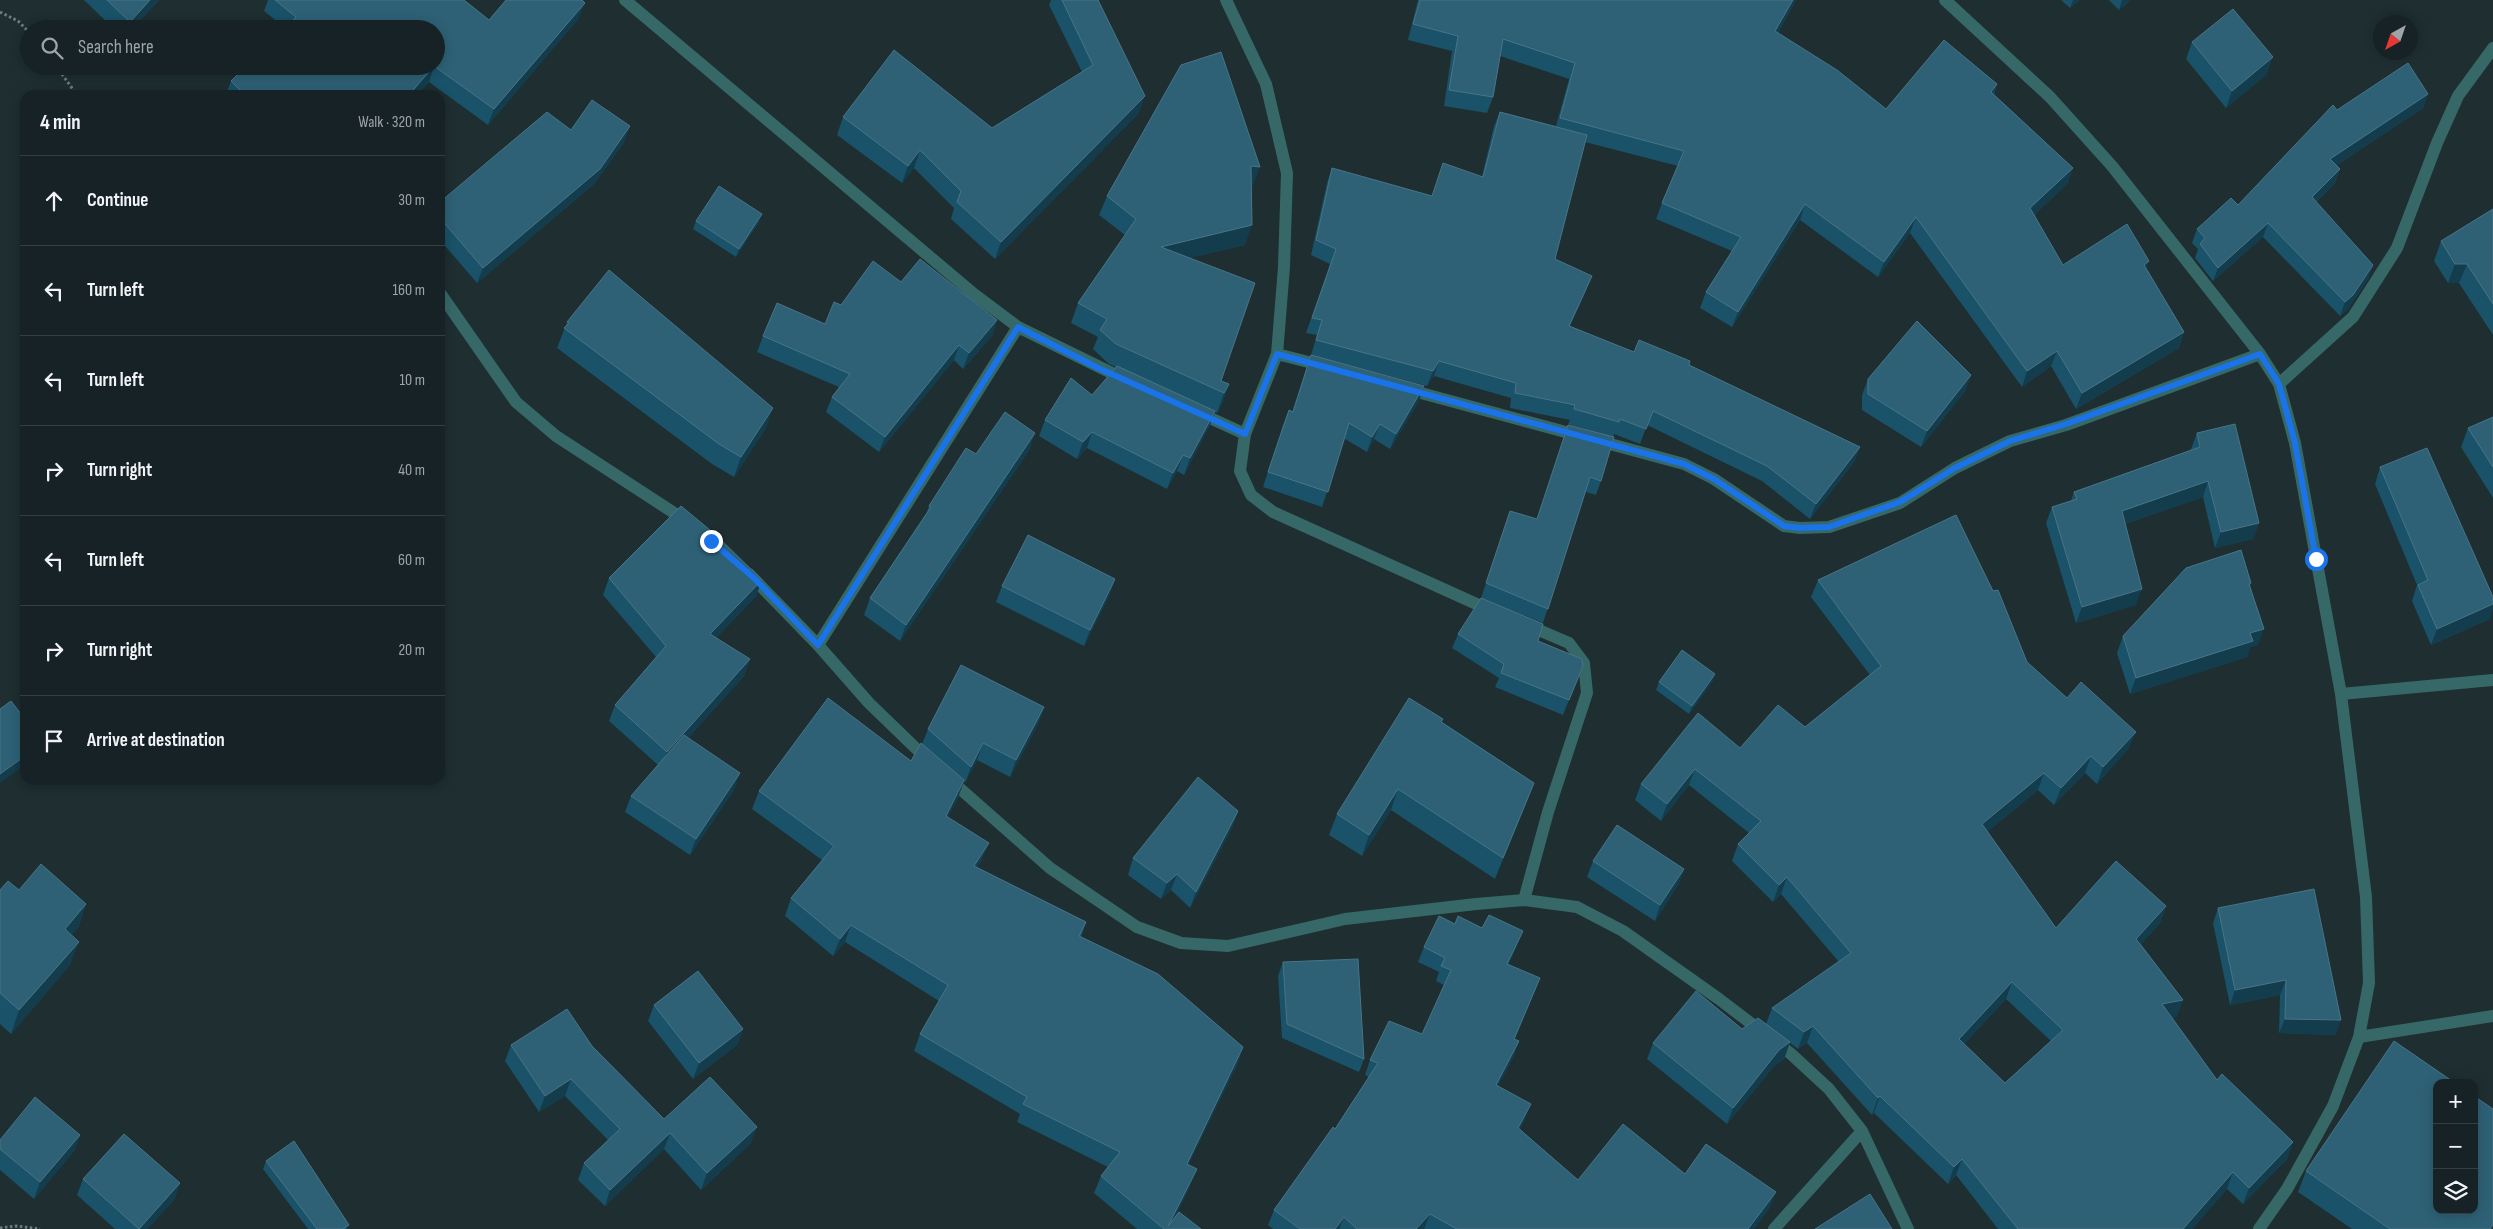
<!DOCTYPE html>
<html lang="en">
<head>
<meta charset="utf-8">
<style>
  :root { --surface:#162225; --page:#232f32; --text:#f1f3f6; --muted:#9ea4a7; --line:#353f42 }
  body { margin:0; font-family:"Sofia Sans Condensed",sans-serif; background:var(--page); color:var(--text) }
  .controls { position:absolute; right:15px; bottom:15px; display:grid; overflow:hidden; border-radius:10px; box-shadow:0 2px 12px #0003 }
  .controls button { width:45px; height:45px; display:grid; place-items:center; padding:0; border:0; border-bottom:1px solid var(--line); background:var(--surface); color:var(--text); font:25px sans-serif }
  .compass { position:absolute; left:2373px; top:15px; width:45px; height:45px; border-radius:50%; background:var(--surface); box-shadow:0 2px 12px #0003; rotate:220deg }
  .stop { position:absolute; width:15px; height:15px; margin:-11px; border:4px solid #1a73e8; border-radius:50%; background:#fff }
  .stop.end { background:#1a73e8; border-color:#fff; box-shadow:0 1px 5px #0008 }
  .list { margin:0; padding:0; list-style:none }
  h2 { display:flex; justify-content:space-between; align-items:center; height:65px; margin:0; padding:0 20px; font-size:21px }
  h2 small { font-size:16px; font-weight:400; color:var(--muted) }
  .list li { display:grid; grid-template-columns:32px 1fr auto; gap:15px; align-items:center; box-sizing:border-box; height:90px; padding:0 20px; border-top:1px solid var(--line) }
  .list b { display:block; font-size:19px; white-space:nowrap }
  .list em { font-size:16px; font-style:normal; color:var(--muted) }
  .icon { flex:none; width:28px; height:28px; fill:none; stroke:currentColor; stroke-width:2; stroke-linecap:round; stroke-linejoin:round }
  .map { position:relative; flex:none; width:2493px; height:1229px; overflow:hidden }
  .search { position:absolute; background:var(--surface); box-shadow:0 2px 12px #0003; left:20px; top:20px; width:425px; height:55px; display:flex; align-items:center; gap:12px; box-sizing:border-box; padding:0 18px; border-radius:28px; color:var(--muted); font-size:19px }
  .panel { position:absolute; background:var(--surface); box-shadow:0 2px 12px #0003; left:20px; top:90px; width:425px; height:695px; border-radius:15px }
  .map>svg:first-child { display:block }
</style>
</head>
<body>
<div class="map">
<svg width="2493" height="1229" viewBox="0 0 2493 1229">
  <rect width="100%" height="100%" fill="#1e2e31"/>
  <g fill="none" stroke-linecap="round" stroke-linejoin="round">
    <!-- path -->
    <path stroke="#6f7c7e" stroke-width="3" stroke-dasharray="2.5 2.5" stroke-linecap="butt" d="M 0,12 L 18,21 L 29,32
      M 56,66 L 77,95
      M 0,1228 L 16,1226 L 40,1229"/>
    <!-- minor -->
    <path stroke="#376868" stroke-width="12" d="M 625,0 L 974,294 L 1018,327 L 1126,380
      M 1226,0 L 1266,84 L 1287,173 L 1284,267 L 1277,354 L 1245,434 L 1240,471 L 1251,495 L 1273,512 L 1492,611
      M 1945,0 L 2050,97 L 2112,166 L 2260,354 L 2279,384 L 2295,443 L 2341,694 L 2366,897 L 2369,983 L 2359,1037 L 2333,1106 L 2287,1189 L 2259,1229
      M 440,293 L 516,402 L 556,436 L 688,522
      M 1277,354 L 1324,366
      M 2279,384 L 2353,317 L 2397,248 L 2437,143 L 2458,96 L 2493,48
      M 1406,389 L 1684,464 L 1714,479 L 1784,526 L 1800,528 L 1829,527 L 1900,503 L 1955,468 L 2010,441 L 2066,425 L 2260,354
      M 1197,412 L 1245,434
      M 749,574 L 818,645 L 869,703 L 929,761
      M 818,645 L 1018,327
      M 2341,694 L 2493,680
      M 948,778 L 1050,868 L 1137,927 L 1181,943 L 1228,946 L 1345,919 L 1476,904 L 1524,900 L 1577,907 L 1623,931 L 1719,999 L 1790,1053 L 1829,1089 L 1862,1131 L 1908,1229
      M 1524,900 L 1548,812 L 1587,693 L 1584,663 L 1569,643 L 1527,625
      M 2359,1037 L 2493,1016
      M 1774,1229 L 1862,1131"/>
  </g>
  <!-- wall -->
  <path fill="#195269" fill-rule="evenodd" d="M 84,0 L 159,0 L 132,29 L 114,29 Z
    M 268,0 L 464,0 L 489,20 L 579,18 L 488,125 L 429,82 L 417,95 L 226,95 L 231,81 L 285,28 L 264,11 Z
    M 1051,0 L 1098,0 L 1139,113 L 995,259 L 951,219 L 954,208 L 914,168 L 902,183 L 837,135 L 843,117 L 992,128 L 1082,72 L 1049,5 Z
    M 1418,0 L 1796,0 L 1778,33 L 1886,109 L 1997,84 L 1994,95 L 2073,168 L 2067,184 L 2034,215 L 2063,265 L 2147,269 L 2184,332 L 2179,348 L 2076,409 L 2051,366 L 2022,387 L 1910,233 L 1878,277 L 1800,220 L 1732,327 L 1700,308 L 1706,292 L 1732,251 L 1656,219 L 1662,203 L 1678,166 L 1585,142 L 1555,259 L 1586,291 L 1570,326 L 1634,352 L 1689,365 L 1860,447 L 1854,462 L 1810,519 L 1762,481 L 1647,425 L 1640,444 L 1614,434 L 1613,437 L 1568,424 L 1570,420 L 1510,408 L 1511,398 L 1434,376 L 1427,386 L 1311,355 L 1317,335 L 1306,333 L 1330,264 L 1311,255 L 1327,183 L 1332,168 L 1432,196 L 1482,176 L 1494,126 L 1500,112 L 1556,126 L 1569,79 L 1500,56 L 1493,97 L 1487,113 L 1444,106 L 1452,51 L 1408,40 Z
    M 2061,0 L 2079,0 L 2070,8 Z
    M 2109,0 L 2131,0 L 2119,10 Z
    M 2192,42 L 2267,74 L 2226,108 L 2186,59 Z
    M 1181,65 L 1253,186 L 1251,186 L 1245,245 L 1189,258 L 1221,381 L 1229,384 L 1222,404 L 1217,413 L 1215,412 L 1209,427 L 1184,475 L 1177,471 L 1167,489 L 1087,448 L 1077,459 L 1039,436 L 1045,420 L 1092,395 L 1116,367 L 1109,364 L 1093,349 L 1098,337 L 1071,323 L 1078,303 L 1125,235 L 1099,215 L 1107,196 Z
    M 2428,94 L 2423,108 L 2337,165 L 2340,169 L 2335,183 L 2316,202 L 2373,265 L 2368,279 L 2348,309 L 2340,316 L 2263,237 L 2213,281 L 2195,258 L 2198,249 L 2192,243 L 2197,229 L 2238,205 L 2337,110 Z
    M 571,130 L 625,141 L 594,184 L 477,283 L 440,240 L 440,202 Z
    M 2493,209 L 2493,335 L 2459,283 L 2448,283 L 2434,261 L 2441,241 Z
    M 696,221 L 759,222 L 736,257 L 693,229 Z
    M 901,282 L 997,320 L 992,336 L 963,369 L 954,360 L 879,452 L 826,412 L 832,397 L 839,387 L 757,352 L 763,336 L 825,324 L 841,305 Z
    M 567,322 L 766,428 L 734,477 L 712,464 L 557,348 Z
    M 1311,355 L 1419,401 L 1390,449 L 1374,439 L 1367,452 L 1345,439 L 1322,507 L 1263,487 L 1283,425 L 1289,410 L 1292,412 Z
    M 1971,375 L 1965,391 L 1921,447 L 1862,410 L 1862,395 L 1868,379 Z
    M 2493,417 L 2493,498 L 2461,447 L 2468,428 Z
    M 1568,425 L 1601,481 L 1596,495 L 1586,492 L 1543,623 L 1481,598 L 1510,511 L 1537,519 Z
    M 2197,433 L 2259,523 L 2253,539 L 2215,548 L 2203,497 L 2125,524 L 2136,605 L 2076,623 L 2046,523 L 2052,507 L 2071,501 L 2074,492 L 2191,450 L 2191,449 Z
    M 1030,449 L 900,641 L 864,615 L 870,598 L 926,514 L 929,506 L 976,454 Z
    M 2380,467 L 2490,619 L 2431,645 L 2412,601 L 2417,585 L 2375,484 Z
    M 609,578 L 762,580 L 756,596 L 716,638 L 750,659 L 744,676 L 688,738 L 734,790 L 690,855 L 625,812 L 631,796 L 658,765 L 609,721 L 615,705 L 656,657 L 603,595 Z
    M 1115,579 L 1109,596 L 1084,646 L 996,602 L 1002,586 Z
    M 1818,580 L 2027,662 L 2067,698 L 2129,748 L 2097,784 L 2085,773 L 2054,805 L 2038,790 L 1987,832 L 2056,928 L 2166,906 L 2160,923 L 2141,944 L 2183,1000 L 2176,1017 L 2172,1018 L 2217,1080 L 2293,1142 L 2287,1159 L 2243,1204 L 2227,1189 L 2192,1229 L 1998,1229 L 1956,1175 L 1948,1184 L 1874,1113 L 1872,1115 L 1807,1043 L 1798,1049 L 1790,1043 L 1784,1059 L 1774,1066 L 1727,1124 L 1647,1059 L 1653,1043 L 1766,1024 L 1772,1008 L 1839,962 L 1781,894 L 1773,902 L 1732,861 L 1738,844 L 1749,833 L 1689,785 L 1661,821 L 1635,800 L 1641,784 L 1740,748 L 1805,727 L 1870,675 L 1811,597 ZM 2006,999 L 2051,1041 L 2005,1083 L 1964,1044 Z
    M 2251,583 L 2250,586 L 2258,645 L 2250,647 L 2247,657 L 2130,694 L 2117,653 L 2123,636 Z
    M 1458,634 L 1538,641 L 1583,666 L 1563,715 L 1495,687 L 1499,678 L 1452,648 Z
    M 1715,674 L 1712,682 L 1689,714 L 1656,690 L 1659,682 Z
    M 1044,707 L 1038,724 L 1010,777 L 977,760 L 965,783 L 964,781 L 958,798 L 948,817 L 982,860 L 977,868 L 1086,922 L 1081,937 L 1243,1047 L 1237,1065 L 1188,1165 L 1190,1186 L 1174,1219 L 1201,1229 L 1137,1229 L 1094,1193 L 1101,1176 L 1108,1167 L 1017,1122 L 1020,1114 L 914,1051 L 920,1034 L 939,1001 L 845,942 L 833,956 L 785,916 L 791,898 L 822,860 L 752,809 L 759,791 L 911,761 L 922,744 L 928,729 Z
    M 1443,719 L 1442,722 L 1534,783 L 1526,804 L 1495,879 L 1391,810 L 1362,856 L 1329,835 L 1337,814 Z
    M 1238,811 L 1232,828 L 1190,908 L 1171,890 L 1161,899 L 1128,875 L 1133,858 Z
    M 1593,861 L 1684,869 L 1678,885 L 1655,921 L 1587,877 Z
    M 0,890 L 19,890 L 86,904 L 78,928 L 71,935 L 70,965 L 11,1034 L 0,1024 Z
    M 2218,908 L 2336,1035 L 2279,1033 L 2280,995 L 2230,1005 L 2213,923 Z
    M 1455,924 L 1517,946 L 1508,965 L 1534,993 L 1515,1039 L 1514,1056 L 1498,1086 L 1525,1119 L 1520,1129 L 1578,1180 L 1685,1174 L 1770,1207 L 1754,1229 L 1273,1229 L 1268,1225 L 1274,1210 L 1335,1129 L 1369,1077 L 1365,1075 L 1370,1060 L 1422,1034 L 1444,985 L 1436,981 L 1439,972 L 1418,962 L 1424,947 Z
    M 1283,962 L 1364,1059 L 1359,1072 L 1282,1038 L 1278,976 Z
    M 654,1005 L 743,1029 L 737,1045 L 693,1079 L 648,1021 Z
    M 511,1045 L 592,1046 L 664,1119 L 751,1143 L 701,1190 L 664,1149 L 605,1206 L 578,1180 L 584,1163 L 608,1140 L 565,1096 L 539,1112 L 505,1061 Z
    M 80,1135 L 74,1151 L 34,1199 L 0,1170 L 0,1140 Z
    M 266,1161 L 348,1229 L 308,1229 L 263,1169 Z
    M 2306,1171 L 2493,1229 L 2352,1229 L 2298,1192 Z
    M 83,1179 L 180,1183 L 174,1200 L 147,1229 L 115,1229 L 77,1195 Z"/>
  <!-- shaded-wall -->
  <path fill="#133d4d" d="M 150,0 L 159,0 L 132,29 L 127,29 L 130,22 Z
    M 1793,0 L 1796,0 L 1770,47 L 1775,31 Z
    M 2073,0 L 2079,0 L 2070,8 Z
    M 2122,0 L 2131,0 L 2119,10 Z
    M 585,3 L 579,18 L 488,125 L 494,109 Z
    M 2273,57 L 2267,74 L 2226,108 L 2232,91 Z
    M 434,66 L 429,82 L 417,95 L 409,95 Z
    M 1997,84 L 1991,100 L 1991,92 Z
    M 2428,94 L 2423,108 L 2325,173 L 2330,159 Z
    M 1145,96 L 1139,113 L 995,259 L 1001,242 Z
    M 630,126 L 625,141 L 594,184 L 477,283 L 483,268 Z
    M 920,150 L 914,168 L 902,183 L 908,166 Z
    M 1251,166 L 1260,167 L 1253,186 L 1244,185 Z
    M 2073,168 L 2067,184 L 2024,224 L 2030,208 Z
    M 2340,169 L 2335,183 L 2306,211 L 2312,197 Z
    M 1805,204 L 1800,220 L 1732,327 L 1738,312 Z
    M 762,214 L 759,222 L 736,257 L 739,249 Z
    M 1916,217 L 1910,233 L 1878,277 L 1884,262 Z
    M 2268,223 L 2263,237 L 2213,281 L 2218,268 Z
    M 1252,225 L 1245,245 L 1153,267 L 1161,247 Z
    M 2149,261 L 2144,277 L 2144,265 Z
    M 2455,264 L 2467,264 L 2459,283 L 2448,283 Z
    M 2373,265 L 2368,279 L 2348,309 L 2340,316 L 2345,302 Z
    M 1592,276 L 1586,291 L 1563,340 L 1569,326 Z
    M 997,320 L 992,336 L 963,369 L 969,353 Z
    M 2184,332 L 2179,348 L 2076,409 L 2082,393 Z
    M 959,345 L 954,360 L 879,452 L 885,437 Z
    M 2057,351 L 2051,366 L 2022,387 L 2027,371 Z
    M 1439,361 L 1434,376 L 1427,386 L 1433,371 Z
    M 1971,375 L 1965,391 L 1921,447 L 1927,431 Z
    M 1229,384 L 1222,404 L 1217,413 L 1224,393 Z
    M 1424,386 L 1419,401 L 1390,449 L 1396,434 Z
    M 773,408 L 766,428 L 734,477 L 741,457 Z
    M 1215,411 L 1209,427 L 1184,475 L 1190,458 Z
    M 1380,424 L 1374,439 L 1367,452 L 1372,437 Z
    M 1092,432 L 1087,448 L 1077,459 L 1083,442 Z
    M 1035,433 L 1030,449 L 900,641 L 906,625 Z
    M 1860,447 L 1854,462 L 1810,519 L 1816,504 Z
    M 1183,455 L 1177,471 L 1167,489 L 1173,473 Z
    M 2208,481 L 2203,497 L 2116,527 L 2122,511 Z
    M 2259,523 L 2253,539 L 2215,548 L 2221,532 Z
    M 1115,579 L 1109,596 L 1084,646 L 1090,630 Z
    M 762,580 L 756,596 L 704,650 L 710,634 Z
    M 2142,589 L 2136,605 L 2076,623 L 2082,607 Z
    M 2493,604 L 2493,609 L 2490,619 L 2431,645 L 2437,629 Z
    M 2264,629 L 2258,645 L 2250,647 L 2247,657 L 2130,694 L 2136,678 L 2250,633 Z
    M 750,659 L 744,676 L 661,768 L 667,752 Z
    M 1583,666 L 1578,680 L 1563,715 L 1569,700 Z
    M 1715,674 L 1712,682 L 1689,714 L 1692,706 Z
    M 1044,707 L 1038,724 L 1010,777 L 1016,760 Z
    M 2136,732 L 2129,748 L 2097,784 L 2103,767 Z
    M 983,743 L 977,760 L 965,783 L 971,767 Z
    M 25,756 L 25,765 L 0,783 L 0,774 Z
    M 2091,756 L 2085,773 L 2054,805 L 2061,788 Z
    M 1695,769 L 1689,785 L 1661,821 L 1667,804 Z
    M 740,773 L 734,790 L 690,855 L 696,839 Z
    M 2044,773 L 2038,790 L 1976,841 L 1982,824 Z
    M 964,780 L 958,798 L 940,833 L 946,816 Z
    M 1534,783 L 1526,804 L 1495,879 L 1503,858 Z
    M 1398,789 L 1391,810 L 1362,856 L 1369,835 Z
    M 1238,811 L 1232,828 L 1190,908 L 1196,892 Z
    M 989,843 L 982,860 L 967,884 L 974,866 Z
    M 1684,869 L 1678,885 L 1655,921 L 1660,905 Z
    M 1177,874 L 1171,890 L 1161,899 L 1167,883 Z
    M 1787,877 L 1781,894 L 1773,902 L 1779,885 Z
    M 86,904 L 78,928 L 56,952 L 65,929 Z
    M 2166,906 L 2160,923 L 2130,956 L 2136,939 Z
    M 851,925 L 845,942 L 833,956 L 840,939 Z
    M 1523,931 L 1517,946 L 1501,979 L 1507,964 Z
    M 79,942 L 70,965 L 11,1034 L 19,1010 Z
    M 1540,978 L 1534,993 L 1509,1054 L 1514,1039 Z
    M 2286,980 L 2280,995 L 2230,1005 L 2235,990 Z
    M 2012,982 L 2006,999 L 1953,1056 L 1959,1039 Z
    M 2183,1000 L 2176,1017 L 2156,1021 L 2162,1004 Z
    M 2285,1019 L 2341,1020 L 2336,1035 L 2279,1033 Z
    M 1813,1026 L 1807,1043 L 1798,1049 L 1804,1032 Z
    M 743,1029 L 737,1045 L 693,1079 L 699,1063 Z
    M 1519,1041 L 1514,1056 L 1491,1100 L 1496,1085 Z
    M 1790,1042 L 1784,1059 L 1774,1066 L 1727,1124 L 1733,1108 L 1779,1050 Z
    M 1243,1047 L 1237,1065 L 1180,1182 L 1187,1164 Z
    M 571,1079 L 565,1096 L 539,1112 L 545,1096 Z
    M 1880,1096 L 1874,1113 L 1872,1115 L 1878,1098 Z
    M 1531,1104 L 1525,1119 L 1513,1143 L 1518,1128 Z
    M 757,1127 L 751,1143 L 701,1190 L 707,1173 Z
    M 670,1133 L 664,1149 L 605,1206 L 610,1190 Z
    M 80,1135 L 74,1151 L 34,1199 L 40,1182 Z
    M 2293,1142 L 2287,1159 L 2243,1204 L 2249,1188 Z
    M 1962,1159 L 1956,1175 L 1948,1184 L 1954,1167 Z
    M 1197,1169 L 1190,1186 L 1169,1229 L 1167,1229 Z
    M 2233,1172 L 2227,1189 L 2192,1229 L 2183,1229 Z
    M 180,1183 L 174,1200 L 147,1229 L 139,1229 Z
    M 1776,1192 L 1770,1207 L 1754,1229 L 1748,1229 Z
    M 1430,1214 L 1424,1229 L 1416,1229 Z
    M 1344,1217 L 1339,1229 L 1335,1229 Z"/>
  <!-- building -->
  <path fill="#2e6176" stroke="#487587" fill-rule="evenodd" d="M 107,0 L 150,0 L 130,22 Z
    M 275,0 L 464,0 L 489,20 L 506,0 L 582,0 L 585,3 L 494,109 L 434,66 L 436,66 L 436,29 L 284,29 L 296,17 Z
    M 1062,0 L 1098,0 L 1145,96 L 1001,242 L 957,202 L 961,191 L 920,150 L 908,166 L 843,117 L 894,50 L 992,128 L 1093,65 Z
    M 1420,0 L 1793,0 L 1775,31 L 1837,70 L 1886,109 L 1944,40 L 1997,84 L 1991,92 L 2073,168 L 2030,208 L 2063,265 L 2127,224 L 2149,261 L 2144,265 L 2184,332 L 2082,393 L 2057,351 L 2027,371 L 1916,217 L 1884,262 L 1805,204 L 1738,312 L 1706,292 L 1741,237 L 1662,203 L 1684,151 L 1560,118 L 1575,63 L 1503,39 L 1493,97 L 1449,90 L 1458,36 L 1413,24 Z
    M 2233,9 L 2273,57 L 2232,91 L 2192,42 Z
    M 1221,52 L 1260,167 L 1251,166 L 1252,225 L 1161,247 L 1255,283 L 1221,381 L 1229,384 L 1224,393 L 1116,344 L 1100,330 L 1107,319 L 1078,303 L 1136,219 L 1107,196 L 1181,65 Z
    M 2408,63 L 2428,94 L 2330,159 L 2340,169 L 2312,197 L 2373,265 L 2353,295 L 2345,302 L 2268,223 L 2218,268 L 2200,244 L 2205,238 L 2197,229 L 2231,198 L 2238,205 L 2333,105 L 2337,110 Z
    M 246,66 L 434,66 L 409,95 L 245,95 L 231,81 Z
    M 592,100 L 630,126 L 600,169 L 483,268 L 440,218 L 440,202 L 547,112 L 571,130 Z
    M 1500,112 L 1587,135 L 1555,259 L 1592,276 L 1569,326 L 1634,352 L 1639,340 L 1690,361 L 1689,365 L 1860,447 L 1816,504 L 1767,466 L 1653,411 L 1646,429 L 1620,419 L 1619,422 L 1574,409 L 1575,405 L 1515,393 L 1516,383 L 1439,361 L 1433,371 L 1316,340 L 1322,320 L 1312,318 L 1336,249 L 1316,240 L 1332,168 L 1432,196 L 1443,163 L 1483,177 Z
    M 719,186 L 762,214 L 739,249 L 696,221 Z
    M 2493,209 L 2493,304 L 2467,264 L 2455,264 L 2441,241 Z
    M 920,259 L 997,320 L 969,353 L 959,345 L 885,437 L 832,397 L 850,374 L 763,336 L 777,303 L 825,324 L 834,302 L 841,305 L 873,261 L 901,282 Z
    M 609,270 L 773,408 L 741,457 L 719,444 L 564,328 L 569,323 L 567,322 Z
    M 1917,321 L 1971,375 L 1927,431 L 1868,394 L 1868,379 Z
    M 1311,355 L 1424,386 L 1396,434 L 1380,424 L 1372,437 L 1349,423 L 1328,492 L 1268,472 L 1289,410 L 1293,412 Z
    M 1117,366 L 1215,411 L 1190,458 L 1183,455 L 1173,473 L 1092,432 L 1083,442 L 1045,420 L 1071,378 L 1092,395 Z
    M 1005,412 L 1035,433 L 906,625 L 870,598 L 931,507 L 929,506 L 966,448 L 976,454 Z
    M 2493,417 L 2493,467 L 2468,428 Z
    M 2235,424 L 2259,523 L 2221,532 L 2208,481 L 2122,511 L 2142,589 L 2082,607 L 2052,507 L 2077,499 L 2074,492 L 2200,447 L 2197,433 Z
    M 1568,425 L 1614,437 L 1601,481 L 1590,477 L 1548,609 L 1486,583 L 1510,511 L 1537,519 Z
    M 2427,448 L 2493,597 L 2493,604 L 2437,629 L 2418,585 L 2428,580 L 2380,467 Z
    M 681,506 L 716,535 L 762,580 L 710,634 L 750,659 L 667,752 L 615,705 L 666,646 L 609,578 Z
    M 1956,515 L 1993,591 L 1998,590 L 2027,662 L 2067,698 L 2081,682 L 2136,732 L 2103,767 L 2091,756 L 2061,788 L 2044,773 L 1982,824 L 2056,928 L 2116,861 L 2166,906 L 2136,939 L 2183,1000 L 2162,1004 L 2217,1080 L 2222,1074 L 2293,1142 L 2249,1188 L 2233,1172 L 2183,1229 L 2018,1229 L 1962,1159 L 1954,1167 L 1880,1096 L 1878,1098 L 1813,1026 L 1804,1032 L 1772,1008 L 1851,953 L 1787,877 L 1779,885 L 1738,844 L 1761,821 L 1695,769 L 1667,804 L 1641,784 L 1698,713 L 1740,748 L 1778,705 L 1805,727 L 1881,666 L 1818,580 ZM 2012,982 L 2063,1030 L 2005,1083 L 1959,1039 Z
    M 1028,535 L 1115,579 L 1090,630 L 1002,586 Z
    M 2241,550 L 2251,583 L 2249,584 L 2264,629 L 2250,633 L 2253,641 L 2136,678 L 2123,636 L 2186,568 Z
    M 1481,598 L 1543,624 L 1538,641 L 1582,659 L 1583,666 L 1569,700 L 1501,673 L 1504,664 L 1458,634 Z
    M 1682,650 L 1715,674 L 1692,706 L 1659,682 Z
    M 961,665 L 1044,707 L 1016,760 L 983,743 L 971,767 L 928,729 Z
    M 828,698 L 911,761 L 921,743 L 964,780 L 946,816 L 989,843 L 974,866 L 1086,922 L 1079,936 L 1158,974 L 1243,1047 L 1187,1164 L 1197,1169 L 1168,1226 L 1179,1212 L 1201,1229 L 1164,1229 L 1101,1176 L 1120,1152 L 1023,1104 L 1027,1097 L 920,1034 L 948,985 L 851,925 L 840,939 L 791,898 L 834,846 L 759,791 Z
    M 1409,698 L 1443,719 L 1441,722 L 1534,783 L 1503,858 L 1398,789 L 1369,835 L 1337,814 Z
    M 11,701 L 25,719 L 25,756 L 0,774 L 0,709 Z
    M 684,735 L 740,773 L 696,839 L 631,796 Z
    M 1198,777 L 1238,811 L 1196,892 L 1177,874 L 1167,883 L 1133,858 Z
    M 1617,825 L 1684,869 L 1660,905 L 1593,861 Z
    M 41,864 L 86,904 L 65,929 L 79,942 L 19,1010 L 0,993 L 0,890 L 8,881 L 19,890 Z
    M 2314,889 L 2341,1020 L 2285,1019 L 2286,980 L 2235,990 L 2218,908 Z
    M 1489,915 L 1523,931 L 1507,964 L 1540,978 L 1514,1039 L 1519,1041 L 1496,1085 L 1531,1104 L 1518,1128 L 1578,1180 L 1623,1124 L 1685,1174 L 1706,1144 L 1776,1192 L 1748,1229 L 1457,1229 L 1430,1214 L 1416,1229 L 1357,1229 L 1344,1217 L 1335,1229 L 1300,1229 L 1274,1210 L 1333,1127 L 1335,1129 L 1378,1063 L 1370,1060 L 1389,1021 L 1422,1034 L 1451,970 L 1441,966 L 1445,958 L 1424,947 L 1439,916 L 1455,924 L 1458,916 L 1482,928 Z
    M 1358,959 L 1364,1059 L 1287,1024 L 1283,962 Z
    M 698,971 L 743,1029 L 699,1063 L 654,1005 Z
    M 1696,991 L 1742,1029 L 1758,1018 L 1790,1042 L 1779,1050 L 1733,1108 L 1653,1043 Z
    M 567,1009 L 592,1046 L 664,1119 L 710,1077 L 757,1127 L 707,1173 L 670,1133 L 610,1190 L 584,1163 L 620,1129 L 571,1079 L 545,1096 L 511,1045 Z
    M 2394,1041 L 2455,1083 L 2437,1083 L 2437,1210 L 2474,1210 L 2474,1096 L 2493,1109 L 2493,1225 L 2490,1229 L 2390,1229 L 2306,1171 Z
    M 35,1097 L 80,1135 L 40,1182 L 0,1149 L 0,1140 Z
    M 124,1134 L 180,1183 L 139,1229 L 83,1179 Z
    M 294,1141 L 349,1225 L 343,1229 L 317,1229 L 266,1161 Z
    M 1870,1194 L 1892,1229 L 1815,1229 Z"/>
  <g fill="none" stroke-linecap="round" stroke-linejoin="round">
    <!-- route -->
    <path stroke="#1a73e8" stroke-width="6" d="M 711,541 L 754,578 L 818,645 L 1018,327 L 1096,367 L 1245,434 L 1277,354 L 1684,464 L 1714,479 L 1784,526 L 1800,528 L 1829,527 L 1900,502 L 1955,468 L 2010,441 L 2066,424 L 2260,354 L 2279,384 L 2295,443 L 2316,559"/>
  </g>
</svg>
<div class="controls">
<button>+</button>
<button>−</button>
<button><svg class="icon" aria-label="layers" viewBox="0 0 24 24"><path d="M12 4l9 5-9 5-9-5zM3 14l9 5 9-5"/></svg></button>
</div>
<svg class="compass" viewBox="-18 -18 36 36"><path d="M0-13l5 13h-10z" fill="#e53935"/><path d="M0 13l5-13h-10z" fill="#9ea4a7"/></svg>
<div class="stop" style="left:2316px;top:559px"></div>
<div class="stop end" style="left:711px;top:541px"></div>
<div class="search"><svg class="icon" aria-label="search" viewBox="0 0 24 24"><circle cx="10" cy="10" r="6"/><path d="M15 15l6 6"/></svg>Search here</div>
<section class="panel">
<h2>4 min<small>Walk · 320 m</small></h2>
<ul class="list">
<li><svg class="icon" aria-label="ahead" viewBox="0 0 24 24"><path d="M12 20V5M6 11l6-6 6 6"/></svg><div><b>Continue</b></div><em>30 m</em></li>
<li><svg class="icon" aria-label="left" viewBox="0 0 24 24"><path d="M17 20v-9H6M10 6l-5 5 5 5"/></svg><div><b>Turn left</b></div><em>160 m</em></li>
<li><svg class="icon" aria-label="left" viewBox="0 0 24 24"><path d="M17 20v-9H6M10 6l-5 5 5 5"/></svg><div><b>Turn left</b></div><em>10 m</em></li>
<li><svg class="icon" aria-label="right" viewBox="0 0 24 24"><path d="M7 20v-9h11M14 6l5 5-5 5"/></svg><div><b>Turn right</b></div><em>40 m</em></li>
<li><svg class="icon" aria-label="left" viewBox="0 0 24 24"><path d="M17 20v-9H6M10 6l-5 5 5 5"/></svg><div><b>Turn left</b></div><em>60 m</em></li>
<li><svg class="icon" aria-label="right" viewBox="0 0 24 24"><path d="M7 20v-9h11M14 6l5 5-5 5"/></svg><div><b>Turn right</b></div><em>20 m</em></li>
<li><svg class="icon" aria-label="arrive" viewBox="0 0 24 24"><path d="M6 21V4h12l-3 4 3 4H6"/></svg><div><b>Arrive at destination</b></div></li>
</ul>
</section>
</div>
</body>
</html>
